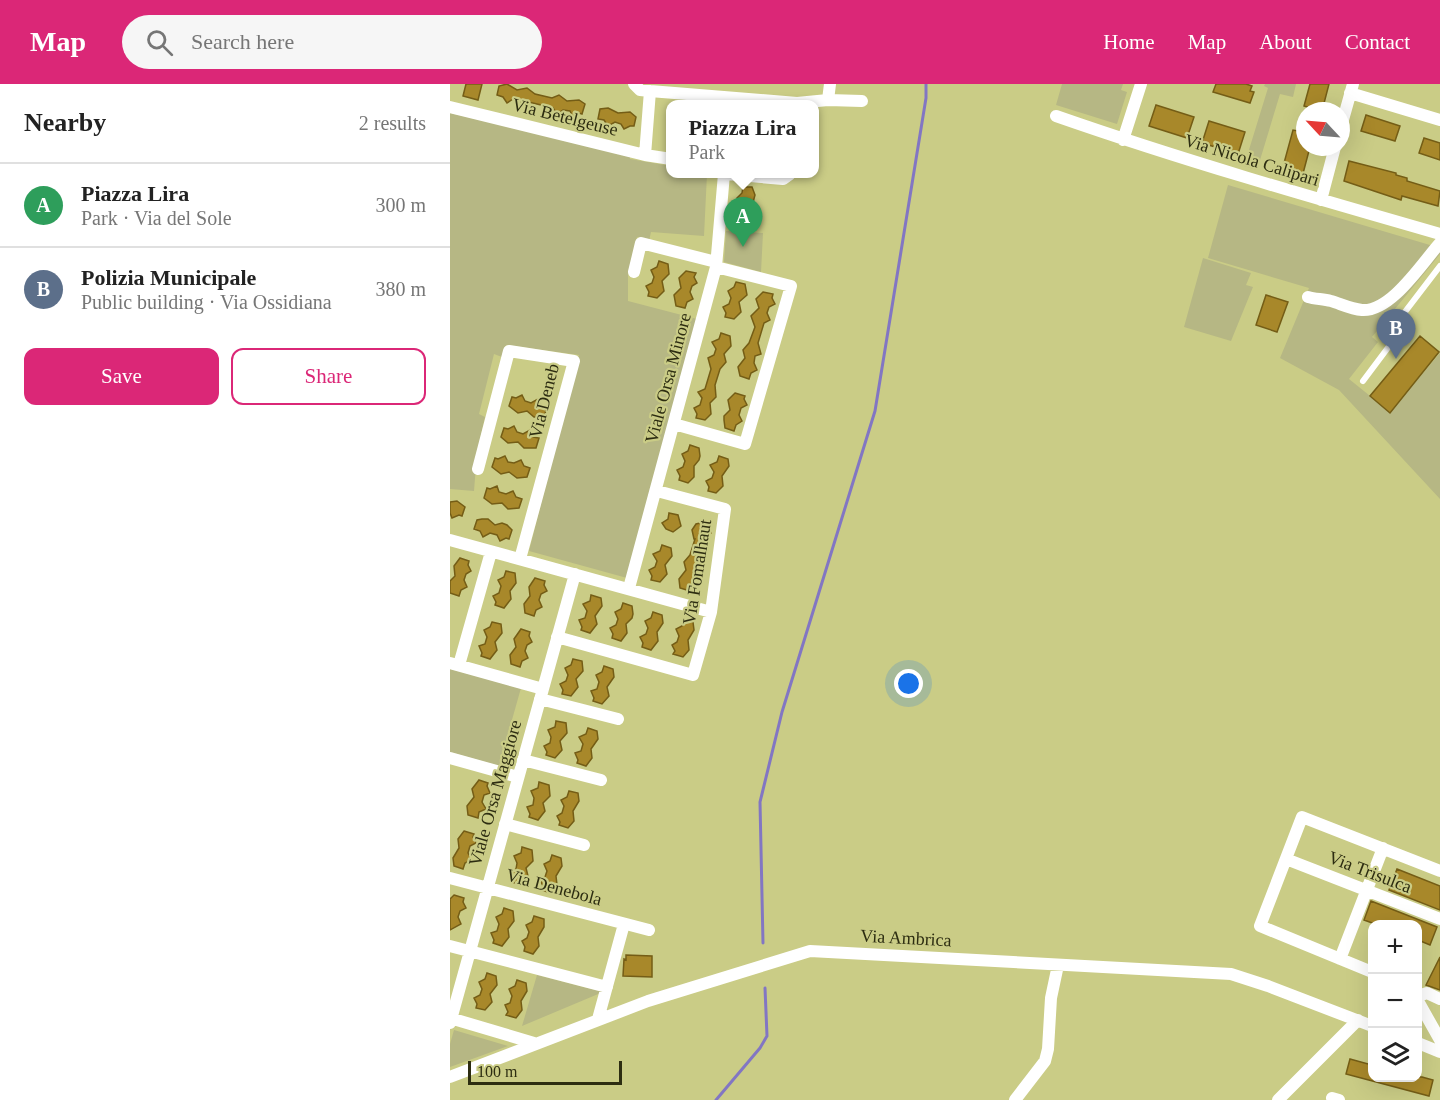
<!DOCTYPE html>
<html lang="en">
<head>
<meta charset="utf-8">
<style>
  :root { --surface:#fff; --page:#f6f6f6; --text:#222; --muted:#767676; --line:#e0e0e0; --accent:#db2777 }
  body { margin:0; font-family:Georgia,serif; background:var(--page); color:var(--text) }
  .controls { position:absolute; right:18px; bottom:18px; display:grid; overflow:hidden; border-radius:12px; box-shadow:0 6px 24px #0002 }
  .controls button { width:54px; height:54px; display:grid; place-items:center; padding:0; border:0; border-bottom:2px solid var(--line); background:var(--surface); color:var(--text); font:30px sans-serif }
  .compass { position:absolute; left:846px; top:18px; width:54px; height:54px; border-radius:50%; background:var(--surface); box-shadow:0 6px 24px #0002; rotate:296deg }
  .scale { position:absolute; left:18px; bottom:15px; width:154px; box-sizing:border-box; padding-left:6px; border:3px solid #2d2d11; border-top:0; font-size:16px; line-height:21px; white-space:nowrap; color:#2d2d11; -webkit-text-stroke:4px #cacc86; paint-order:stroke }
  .you { position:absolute; left:459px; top:600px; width:21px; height:21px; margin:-15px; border:4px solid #fff; border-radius:50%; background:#1a73e8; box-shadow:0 0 0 9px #1a73e833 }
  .badge { display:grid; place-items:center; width:39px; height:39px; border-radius:50%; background:var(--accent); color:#fff; font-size:20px; font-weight:700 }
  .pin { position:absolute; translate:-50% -50px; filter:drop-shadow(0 2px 3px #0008) }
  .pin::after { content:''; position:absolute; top:32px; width:21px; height:18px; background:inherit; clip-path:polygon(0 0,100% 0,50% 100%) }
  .popup { position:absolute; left:216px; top:16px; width:153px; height:78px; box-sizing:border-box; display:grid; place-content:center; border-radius:12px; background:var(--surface); filter:drop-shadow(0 2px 4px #0005); font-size:20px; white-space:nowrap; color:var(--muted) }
  .popup b { font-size:22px; color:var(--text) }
  .popup::after { content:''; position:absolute; left:50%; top:100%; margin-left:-12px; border:12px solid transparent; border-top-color:var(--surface) }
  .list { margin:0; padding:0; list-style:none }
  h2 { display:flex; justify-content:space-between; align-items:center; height:78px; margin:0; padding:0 24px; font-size:26px }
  h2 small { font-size:20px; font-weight:400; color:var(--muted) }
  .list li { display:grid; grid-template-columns:39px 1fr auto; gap:18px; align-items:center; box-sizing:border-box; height:84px; padding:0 24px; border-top:2px solid var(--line) }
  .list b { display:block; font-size:22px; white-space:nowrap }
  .list p { margin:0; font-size:20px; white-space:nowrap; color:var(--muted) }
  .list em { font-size:20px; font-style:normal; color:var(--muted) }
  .actions { display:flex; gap:12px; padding:18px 24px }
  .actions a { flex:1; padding:14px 0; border:2px solid var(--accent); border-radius:12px; text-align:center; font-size:21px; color:var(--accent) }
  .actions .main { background:var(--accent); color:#fff }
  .icon { flex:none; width:33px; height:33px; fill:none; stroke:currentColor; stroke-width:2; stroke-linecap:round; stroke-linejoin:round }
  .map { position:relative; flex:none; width:990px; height:1016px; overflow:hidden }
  header { display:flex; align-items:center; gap:36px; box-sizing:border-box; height:84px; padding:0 30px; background:var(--accent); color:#fff }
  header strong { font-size:28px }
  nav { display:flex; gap:33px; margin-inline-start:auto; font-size:21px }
  .search { width:420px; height:54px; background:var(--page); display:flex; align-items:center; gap:15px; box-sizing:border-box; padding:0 21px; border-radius:33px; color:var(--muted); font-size:22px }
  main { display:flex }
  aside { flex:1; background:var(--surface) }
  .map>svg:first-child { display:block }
</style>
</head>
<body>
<header>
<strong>Map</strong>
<div class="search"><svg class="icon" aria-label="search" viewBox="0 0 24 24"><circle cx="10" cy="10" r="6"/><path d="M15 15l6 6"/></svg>Search here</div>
<nav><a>Home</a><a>Map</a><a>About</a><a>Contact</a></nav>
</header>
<main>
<aside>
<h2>Nearby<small>2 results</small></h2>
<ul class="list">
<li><span class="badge" style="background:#2e9e5b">A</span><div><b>Piazza Lira</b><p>Park · Via del Sole</p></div><em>300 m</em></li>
<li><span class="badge" style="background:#5c6f8a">B</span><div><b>Polizia Municipale</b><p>Public building · Via Ossidiana</p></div><em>380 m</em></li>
</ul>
<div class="actions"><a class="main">Save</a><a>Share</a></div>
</aside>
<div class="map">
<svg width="990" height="1016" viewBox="0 0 990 1016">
  <rect width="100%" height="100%" fill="#cacc86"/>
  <!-- green -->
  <path fill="#b6b784" d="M 612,0 L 673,0 L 671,6 L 677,8 L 667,40 L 606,21 Z
    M 815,0 L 846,0 L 843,13 L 830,10 L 807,86 L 794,82 L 818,4 L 814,2 Z
    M 0,29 L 180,71 L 180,75 L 221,82 L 221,90 L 257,90 L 254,152 L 201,148 L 199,157 L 187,153 L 178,189 L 178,217 L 247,235 L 177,494 L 79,467 L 129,271 L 56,261 L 52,273 L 44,270 L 29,330 L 35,333 L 27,368 L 24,407 L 0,405 Z
    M 778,101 L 990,164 L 990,170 L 922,253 L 928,258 L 899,295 L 940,328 L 990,269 L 990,415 L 889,306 L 830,274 L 859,204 L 758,174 Z
    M 276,147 L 313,149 L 311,188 L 274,178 Z
    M 753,174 L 801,189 L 796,201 L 803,203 L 781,257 L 734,243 Z
    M 0,585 L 71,604 L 49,682 L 0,668 Z
    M 87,891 L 153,908 L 72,942 Z
    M 4,946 L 58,962 L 0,983 L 0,960 Z"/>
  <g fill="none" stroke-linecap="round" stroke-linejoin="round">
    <!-- stream -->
    <path stroke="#8276c3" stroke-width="3" d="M 313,859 L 310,718 L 332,628 L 425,327 L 476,14 L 476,0
      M 266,1016 L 310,964 L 317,952 L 315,904"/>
  </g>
  <!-- building -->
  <path fill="#a8882a" stroke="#745d16" stroke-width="1.5" d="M 16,0 L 32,0 L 28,16 L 13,12 Z
    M 57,0 L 67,6 L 77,4 L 85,10 L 102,14 L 109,11 L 117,17 L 129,16 L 135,20 L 132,30 L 129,29 L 123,33 L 120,27 L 113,26 L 107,30 L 103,24 L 79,18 L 73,22 L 70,16 L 63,15 L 57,19 L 53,13 L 47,11 L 49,2 Z
    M 766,0 L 796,0 L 802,2 L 800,7 L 804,8 L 800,19 L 763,8 Z
    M 860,0 L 879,0 L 872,27 L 854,22 Z
    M 706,21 L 744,33 L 737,54 L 699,42 Z
    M 158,24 L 168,29 L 180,28 L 186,33 L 184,42 L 180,42 L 174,45 L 171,40 L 165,38 L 158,42 L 154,36 L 148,35 L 150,25 Z
    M 853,29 L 855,29 L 855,63 L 860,63 L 851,97 L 835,93 L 838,81 L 834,79 L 843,46 L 848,47 Z
    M 916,31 L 950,42 L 945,57 L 911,47 Z
    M 759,37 L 795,48 L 788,70 L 752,59 Z
    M 974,54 L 990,59 L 990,76 L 969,69 Z
    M 899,77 L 946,89 L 946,91 L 957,94 L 957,97 L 990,107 L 988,122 L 952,112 L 951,116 L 894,97 Z
    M 293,103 L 302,103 L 305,111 L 302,122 L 305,131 L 301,140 L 291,140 L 292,136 L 287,131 L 292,126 L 292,120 L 287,114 L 292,109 Z
    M 209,177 L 218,180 L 219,190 L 212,197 L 214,207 L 207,214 L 198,212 L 199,208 L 196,202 L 202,199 L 204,193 L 201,186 L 207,183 Z
    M 236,187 L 246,189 L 244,193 L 247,199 L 242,202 L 240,208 L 243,215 L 237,218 L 235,224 L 226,222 L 224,211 L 231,204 L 229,194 Z
    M 286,198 L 295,200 L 297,211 L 289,218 L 291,228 L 284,235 L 275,233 L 276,229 L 273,223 L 279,220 L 281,214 L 278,207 L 284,203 Z
    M 313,208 L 323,210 L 322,214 L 325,220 L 319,223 L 317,229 L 320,236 L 314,239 L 308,259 L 311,270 L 305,272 L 304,279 L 307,286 L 301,289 L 299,295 L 290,292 L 288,283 L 295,274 L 293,266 L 299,259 L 305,243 L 301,232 L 309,224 L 306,215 Z
    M 816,211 L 838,218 L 827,248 L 806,241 Z
    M 271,249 L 280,252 L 281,262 L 274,270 L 276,278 L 270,285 L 265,301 L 266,313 L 260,319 L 261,330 L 255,336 L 246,334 L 247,330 L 244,324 L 250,321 L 252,314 L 248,308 L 255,305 L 261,285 L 258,274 L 264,271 L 266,265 L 262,258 L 269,255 Z
    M 970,252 L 989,268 L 940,329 L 920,312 Z
    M 285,309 L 295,312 L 294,315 L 297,321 L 291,324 L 289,331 L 292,337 L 286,341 L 284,347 L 275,344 L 274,336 L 274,332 L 280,326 L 278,316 Z
    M 72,311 L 75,317 L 81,319 L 88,315 L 91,321 L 97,323 L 94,333 L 84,333 L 77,327 L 68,329 L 59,322 L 62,313 L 66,314 Z
    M 64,342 L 67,348 L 73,350 L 80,346 L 83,353 L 89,354 L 86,364 L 74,364 L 68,358 L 58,359 L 51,353 L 54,344 L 58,345 Z
    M 240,361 L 249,364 L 250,372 L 249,376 L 244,382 L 244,393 L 238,399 L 229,396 L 230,392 L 227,386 L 233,383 L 235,377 L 232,370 L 238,367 Z
    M 55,372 L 58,378 L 64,379 L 71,376 L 74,382 L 80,384 L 77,393 L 67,394 L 59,388 L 51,390 L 42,383 L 45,374 L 48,375 Z
    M 269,372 L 278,375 L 279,382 L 272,392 L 273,402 L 266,409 L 258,407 L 259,403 L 256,397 L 262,394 L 264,388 L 260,381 L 267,378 Z
    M 47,402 L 49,408 L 56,410 L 63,407 L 66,413 L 72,415 L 69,424 L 58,425 L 52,419 L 42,420 L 34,414 L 37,404 L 40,405 Z
    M 7,417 L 15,423 L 12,432 L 9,431 L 2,434 L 0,429 L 0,418 Z
    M 219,429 L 228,431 L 231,442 L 223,448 L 216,445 L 212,439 L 218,435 Z
    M 32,435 L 38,435 L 45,441 L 52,439 L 57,441 L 62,446 L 59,455 L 56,454 L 50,457 L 47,451 L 40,449 L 33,453 L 30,447 L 24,445 L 27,436 Z
    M 250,439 L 258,442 L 261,449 L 255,452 L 249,471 L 252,482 L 246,484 L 244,491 L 248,498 L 241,501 L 240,507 L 230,504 L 229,495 L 236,486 L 234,478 L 240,471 L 245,455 L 244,455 L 242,446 L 246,440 Z
    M 212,461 L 221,464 L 222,472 L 215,481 L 217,490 L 210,498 L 201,496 L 202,492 L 199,486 L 205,483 L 207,477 L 203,470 L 210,467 Z
    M 10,474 L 19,477 L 18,481 L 21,487 L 16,490 L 14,496 L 17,503 L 11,506 L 9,512 L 0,509 L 0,497 L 5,492 L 4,482 Z
    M 56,487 L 65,489 L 66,499 L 60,507 L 61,515 L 54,524 L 45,521 L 46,518 L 43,512 L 49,509 L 51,502 L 48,496 L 54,493 Z
    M 85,494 L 95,497 L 94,501 L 97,507 L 91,510 L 89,516 L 92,523 L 86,526 L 84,532 L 75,529 L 74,520 L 80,512 L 79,503 Z
    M 141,511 L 151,514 L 152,522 L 145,532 L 147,540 L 140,549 L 131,546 L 132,543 L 129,536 L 135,534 L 137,527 L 133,520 L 140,517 Z
    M 173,519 L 182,522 L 183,530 L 182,534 L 176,540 L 177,549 L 171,557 L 162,554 L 163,550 L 160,544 L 166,541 L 168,535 L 165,528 L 171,525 Z
    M 203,528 L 212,531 L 213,539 L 207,548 L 208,557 L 201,566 L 192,563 L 193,559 L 190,553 L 196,550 L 198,544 L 195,537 L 201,534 Z
    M 234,536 L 243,538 L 244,546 L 238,556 L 239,566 L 233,573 L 223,570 L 225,567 L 222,561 L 227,558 L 229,552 L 226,545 L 232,542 Z
    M 42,538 L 51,540 L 52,549 L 45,558 L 47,566 L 40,575 L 31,572 L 32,569 L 29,562 L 35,560 L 37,553 L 34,546 L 40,543 Z
    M 71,545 L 80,548 L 79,552 L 82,558 L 77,561 L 75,567 L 78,574 L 72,577 L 70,583 L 61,580 L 60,571 L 66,563 L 64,555 Z
    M 123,575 L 132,577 L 133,587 L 126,595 L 128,603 L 121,612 L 112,610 L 113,606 L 110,600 L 116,597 L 118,591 L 115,584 L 121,581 Z
    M 154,582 L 163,585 L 164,593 L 157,603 L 159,612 L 152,620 L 143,617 L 144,614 L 141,607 L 147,605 L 149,598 L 146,591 L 152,588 Z
    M 106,637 L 116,639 L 117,649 L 110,657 L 112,666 L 105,674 L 96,671 L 97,668 L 94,662 L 100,659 L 101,653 L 98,646 L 105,643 Z
    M 138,644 L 147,647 L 148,655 L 141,665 L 142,674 L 136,682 L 127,679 L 128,676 L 125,669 L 131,667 L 133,660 L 129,653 L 136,650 Z
    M 29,696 L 38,699 L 37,702 L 40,709 L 34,711 L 32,718 L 36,725 L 29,728 L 28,734 L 18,731 L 17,722 L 24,713 L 22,705 Z
    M 89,698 L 99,701 L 100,712 L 93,719 L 95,727 L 88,736 L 79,733 L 80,730 L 77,723 L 83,721 L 84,714 L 81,707 L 88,704 Z
    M 119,707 L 128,709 L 129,717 L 123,727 L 124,737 L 118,744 L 109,741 L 110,738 L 107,732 L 112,729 L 114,722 L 111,716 L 117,713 Z
    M 14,747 L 24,750 L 23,753 L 26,759 L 20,762 L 18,769 L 22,776 L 15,779 L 13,785 L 4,782 L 3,774 L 9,764 L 8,755 Z
    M 72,763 L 82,766 L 83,777 L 76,784 L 78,792 L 71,801 L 62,798 L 63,795 L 60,788 L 66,785 L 67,779 L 64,772 L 71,769 Z
    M 102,771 L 111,774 L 112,782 L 106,792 L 107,801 L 101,809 L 91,806 L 93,802 L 90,796 L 95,793 L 97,787 L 94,780 L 100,777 Z
    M 947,785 L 990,802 L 990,826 L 939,806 Z
    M 4,811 L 14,814 L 13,818 L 16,824 L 10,827 L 8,833 L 11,840 L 0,846 L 0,815 Z
    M 921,817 L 987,843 L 980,861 L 968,856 L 968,840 L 925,840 L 914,836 Z
    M 54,824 L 63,827 L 64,837 L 58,845 L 59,853 L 52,862 L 43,859 L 44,856 L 41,849 L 47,847 L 49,840 L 46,833 L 52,830 Z
    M 84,832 L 94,835 L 94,843 L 88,853 L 89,862 L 83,870 L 74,867 L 75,863 L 72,857 L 77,854 L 79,848 L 76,841 L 82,838 Z
    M 176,871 L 202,872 L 202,893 L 173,892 L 174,875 L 176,876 Z
    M 990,873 L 990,906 L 976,901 Z
    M 37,889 L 46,892 L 47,901 L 40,910 L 42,918 L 35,926 L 26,924 L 27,920 L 24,914 L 30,911 L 32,905 L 29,898 L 35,895 Z
    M 67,896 L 76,899 L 77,907 L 71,917 L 72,926 L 66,934 L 56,931 L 58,928 L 55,921 L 60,919 L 62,912 L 59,905 L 65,902 Z
    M 900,975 L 922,981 L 922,993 L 972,993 L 983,996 L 979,1012 L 896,990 Z"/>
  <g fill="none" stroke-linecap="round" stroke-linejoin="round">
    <!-- lane -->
    <path stroke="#fff" stroke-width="6" d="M 913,297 L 946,253 L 948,237 L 990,182"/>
    <!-- street -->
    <path stroke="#fff" stroke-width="12" d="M 184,0 L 190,6 L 200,7 L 195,71
      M 200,7 L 347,19 L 378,16 L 412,17
      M 900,9 L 990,36
      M 378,16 L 380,0
      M 0,23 L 195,71 L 221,75
      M 606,32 C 732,76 861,113 990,150
      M 891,43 L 903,0
      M 673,56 L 691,0
      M 277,90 L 333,95 L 340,90
      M 871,116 L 885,63
      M 184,188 L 191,159 L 266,178
      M 858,213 C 865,215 873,215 881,217 C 891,220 901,225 912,226 C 941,228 972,179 990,159
      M 224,340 L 295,360 L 341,202 L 266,183
      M 28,385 L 59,267 L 124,277 L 70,475
      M 0,456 L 261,528
      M 179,504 L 266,183 L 274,90
      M 107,553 L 243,591 L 261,528 L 275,425 L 207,407
      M 0,579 L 93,605
      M 9,581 L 41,468
      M 90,615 L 168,635
      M 0,674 L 68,693
      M 73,676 L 151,696
      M 55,740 L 134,761
      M 836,775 L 990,835
      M 0,794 L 199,846
      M 0,862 L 157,903
      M 890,875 L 933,764
      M 922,888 L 810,842 L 852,733 L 990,787
      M 968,912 L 977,909 L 990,915
      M 968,917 L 990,956
      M 0,934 L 84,959
      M 148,935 L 174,840
      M 0,939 L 125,490
      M 968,959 L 990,968
      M 0,993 L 198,917 L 360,867 L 781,890 L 818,902 L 922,942
      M 882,1014 L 889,1016
      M 565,1016 L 595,977 L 598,965 L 601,914 L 608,881
      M 828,1016 L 908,936"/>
  </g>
  <g text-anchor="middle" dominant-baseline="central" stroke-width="4.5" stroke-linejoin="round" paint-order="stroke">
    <!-- street labels -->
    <g font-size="18" fill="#2d2d11" stroke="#cacc86">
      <text transform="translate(115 33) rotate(14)">Via Betelgeuse</text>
      <text transform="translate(802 76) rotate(17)">Via Nicola Calipari</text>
      <text transform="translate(218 294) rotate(-75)">Viale Orsa Minore</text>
      <text transform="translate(94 317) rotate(-76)">Via Deneb</text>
      <text transform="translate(247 488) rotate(-81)">Via Fomalhaut</text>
      <text transform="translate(45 709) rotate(-74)">Viale Orsa Maggiore</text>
      <text transform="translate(920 788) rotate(21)">Via Trisulca</text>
      <text transform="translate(104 803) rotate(15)">Via Denebola</text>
      <text transform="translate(456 854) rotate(3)">Via Ambrica</text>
    </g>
  </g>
</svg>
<div class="controls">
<button>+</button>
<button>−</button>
<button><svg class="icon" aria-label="layers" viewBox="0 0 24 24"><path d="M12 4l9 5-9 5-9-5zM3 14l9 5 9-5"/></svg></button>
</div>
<svg class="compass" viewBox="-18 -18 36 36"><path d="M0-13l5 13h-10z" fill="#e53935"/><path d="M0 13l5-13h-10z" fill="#767676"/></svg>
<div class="scale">100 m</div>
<div class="you"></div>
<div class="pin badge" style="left:293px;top:163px;background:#2e9e5b">A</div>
<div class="popup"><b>Piazza Lira</b>Park</div>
<div class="pin badge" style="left:946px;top:275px;background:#5c6f8a">B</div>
</div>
</main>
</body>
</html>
